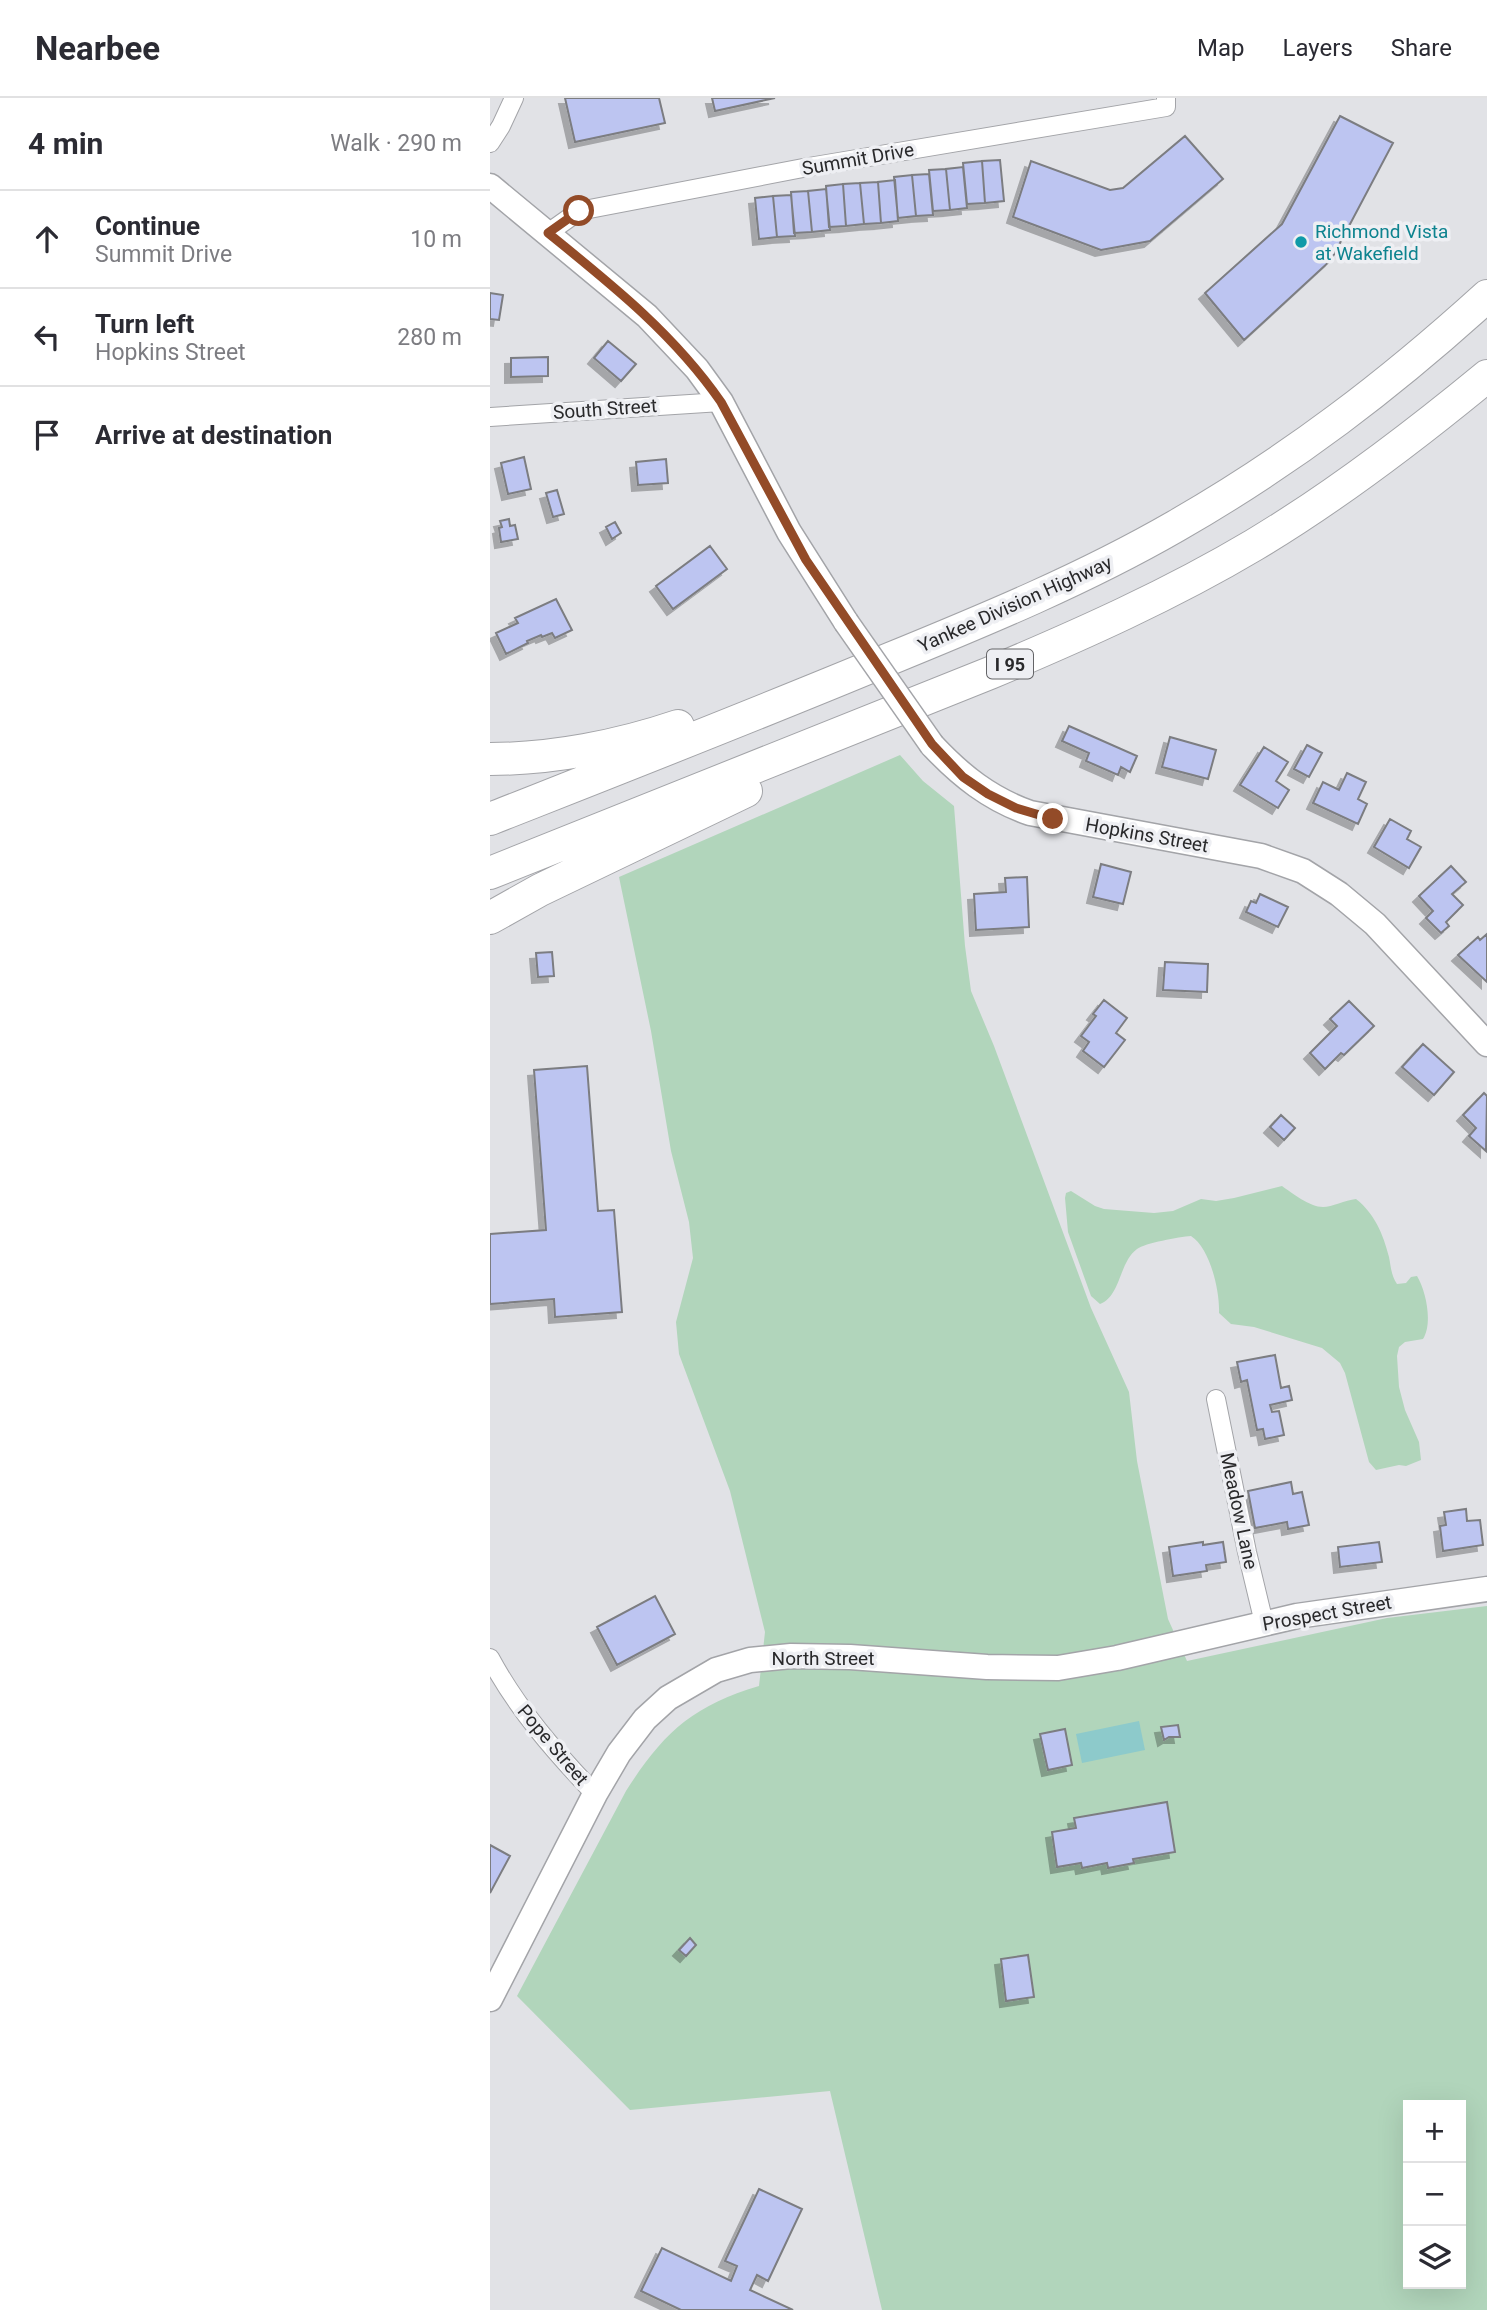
<!DOCTYPE html>
<html lang="en">
<head>
<meta charset="utf-8">
<style>
  :root { --surface:#fff; --page:#f7f7f7; --text:#2b2b33; --muted:#7c7c81; --line:#e1e1e2 }
  body { margin:0; font-family:Roboto,sans-serif; background:var(--page); color:var(--text) }
  .controls { position:absolute; right:21px; bottom:21px; display:grid; overflow:hidden; border-radius:0px; box-shadow:0 7px 28px #0002 }
  .controls button { width:63px; height:63px; display:grid; place-items:center; padding:0; border:0; border-bottom:2px solid var(--line); background:var(--surface); color:var(--text); font:35px sans-serif }
  .stop { position:absolute; width:21px; height:21px; margin:-16px; border:5px solid #934b28; border-radius:50%; background:#fff }
  .stop.end { background:#934b28; border-color:#fff; box-shadow:0 2px 7px #0008 }
  .list { margin:0; padding:0; list-style:none }
  h2 { display:flex; justify-content:space-between; align-items:center; height:91px; margin:0; padding:0 28px; font-size:30px }
  h2 small { font-size:23px; font-weight:400; color:var(--muted) }
  .list li { display:grid; grid-template-columns:46px 1fr auto; gap:21px; align-items:center; box-sizing:border-box; height:98px; padding:0 28px; border-top:2px solid var(--line) }
  .list b { display:block; font-size:26px; white-space:nowrap }
  .list p { margin:0; font-size:23px; white-space:nowrap; color:var(--muted) }
  .list em { font-size:23px; font-style:normal; color:var(--muted) }
  .icon { flex:none; width:38px; height:38px; fill:none; stroke:currentColor; stroke-width:2; stroke-linecap:round; stroke-linejoin:round }
  .map { position:relative; flex:none; width:997px; height:2212px; overflow:hidden }
  header { display:flex; align-items:center; gap:42px; box-sizing:border-box; height:98px; padding:0 35px; background:var(--surface); border-bottom:2px solid var(--line) }
  header strong { font-size:33px }
  nav { display:flex; gap:38px; margin-inline-start:auto; font-size:24px }
  main { display:flex }
  aside { flex:1; background:var(--surface) }
  .map>svg:first-child { display:block }
</style>
</head>
<body>
<header>
<strong>Nearbee</strong>
<nav><a>Map</a><a>Layers</a><a>Share</a></nav>
</header>
<main>
<aside>
<h2>4 min<small>Walk · 290 m</small></h2>
<ul class="list">
<li><svg class="icon" aria-label="ahead" viewBox="0 0 24 24"><path d="M12 20V5M6 11l6-6 6 6"/></svg><div><b>Continue</b><p>Summit Drive</p></div><em>10 m</em></li>
<li><svg class="icon" aria-label="left" viewBox="0 0 24 24"><path d="M17 20v-9H6M10 6l-5 5 5 5"/></svg><div><b>Turn left</b><p>Hopkins Street</p></div><em>280 m</em></li>
<li><svg class="icon" aria-label="arrive" viewBox="0 0 24 24"><path d="M6 21V4h12l-3 4 3 4H6"/></svg><div><b>Arrive at destination</b></div></li>
</ul>
</aside>
<div class="map">
<svg width="997" height="2212" viewBox="0 0 997 2212">
  <defs>
    <filter id="shadow"><feDropShadow dx="-6" dy="6" stdDeviation="0" flood-color="#0004"/></filter>
  </defs>
  <rect width="100%" height="100%" fill="#e1e2e6"/>
  <!-- green -->
  <path fill="#b1d5bb" fill-rule="evenodd" d="M 410,657 L 433,683 L 464,708 L 475,848 L 481,893 L 504,948 L 601,1210 L 639,1294 L 647,1363 L 678,1521 L 697,1563 L 897,1520 L 997,1508 L 997,2212 L 392,2212 L 340,1993 L 140,2012 L 27,1898 L 136,1693 C 173,1635 202,1608 269,1588 L 275,1534 L 240,1393 L 189,1256 L 186,1224 L 203,1160 L 199,1124 L 181,1053 L 161,933 L 129,779 ZM 918,2007 L 971,2007 L 971,2186 L 918,2186 Z
    M 792,1088 C 802,1095 820,1109 833,1109 C 842,1109 855,1102 866,1101 C 885,1116 893,1136 899,1159 C 901,1169 901,1177 907,1186 L 916,1185 L 921,1179 L 927,1178 C 936,1193 943,1225 933,1241 L 915,1244 L 909,1249 L 907,1258 L 909,1289 L 915,1312 L 929,1344 L 931,1362 L 916,1368 L 909,1367 L 886,1372 L 879,1364 L 855,1275 L 850,1265 L 832,1250 L 764,1229 L 741,1226 L 729,1215 C 730,1193 720,1150 701,1138 C 689,1139 655,1145 647,1151 C 629,1164 631,1198 610,1206 L 601,1198 L 578,1134 L 575,1100 L 576,1095 L 581,1093 L 605,1108 L 614,1111 L 664,1115 L 683,1113 L 711,1101 L 726,1103 L 744,1100 Z"/>
  <!-- water -->
  <path fill="#8dcacb" d="M 649,1623 L 655,1652 L 592,1665 L 586,1636 Z"/>
  <!-- building -->
  <path fill="#bdc5f1" stroke="#7c7d81" stroke-width="2" filter="url(#shadow)" d="M 75,0 L 169,0 L 175,25 L 85,44 Z
    M 222,0 L 285,0 L 225,13 Z
    M 850,18 L 903,45 L 841,162 L 754,242 L 715,195 L 792,126 Z
    M 695,38 L 733,81 L 660,143 L 611,152 L 523,119 L 541,63 L 620,92 L 633,90 Z
    M 510,62 L 514,103 L 495,105 L 492,63 Z
    M 492,63 L 495,105 L 477,106 L 473,65 Z
    M 473,69 L 477,110 L 460,112 L 456,71 Z
    M 456,71 L 460,112 L 443,113 L 439,72 Z
    M 439,76 L 443,117 L 426,118 L 422,77 Z
    M 422,77 L 426,118 L 408,120 L 404,79 Z
    M 405,82 L 408,123 L 391,125 L 388,84 Z
    M 388,84 L 391,125 L 374,126 L 370,85 Z
    M 370,85 L 374,126 L 356,128 L 353,86 Z
    M 353,86 L 356,128 L 339,129 L 336,88 Z
    M 336,91 L 340,132 L 322,134 L 318,93 Z
    M 318,93 L 322,134 L 304,135 L 301,94 Z
    M 301,97 L 305,138 L 287,139 L 283,98 Z
    M 283,98 L 287,139 L 269,141 L 265,100 Z
    M 0,195 L 13,197 L 9,222 L 0,221 Z
    M 118,243 L 146,266 L 131,283 L 104,260 Z
    M 58,259 L 58,278 L 21,279 L 21,260 Z
    M 34,359 L 41,391 L 18,396 L 11,365 Z
    M 176,361 L 178,385 L 148,387 L 146,364 Z
    M 67,392 L 74,416 L 63,419 L 56,395 Z
    M 19,421 L 20,428 L 25,427 L 28,441 L 11,444 L 9,430 L 12,429 L 10,423 Z
    M 125,424 L 131,435 L 122,441 L 116,429 Z
    M 220,448 L 237,471 L 183,511 L 166,488 Z
    M 66,501 L 82,532 L 65,540 L 62,535 L 52,539 L 51,537 L 37,543 L 38,545 L 16,556 L 6,535 L 28,525 L 25,520 Z
    M 579,628 L 647,658 L 640,674 L 631,669 L 628,677 L 596,663 L 599,655 L 572,643 Z
    M 680,639 L 726,652 L 718,681 L 672,669 Z
    M 817,647 L 832,655 L 819,679 L 804,671 Z
    M 774,649 L 798,664 L 786,683 L 799,692 L 788,710 L 750,687 Z
    M 857,675 L 876,684 L 868,701 L 877,706 L 868,726 L 823,705 L 833,684 L 849,692 Z
    M 900,721 L 921,733 L 917,741 L 931,749 L 919,770 L 884,749 Z
    M 611,766 L 641,774 L 633,806 L 603,799 Z
    M 961,768 L 976,784 L 962,796 L 973,807 L 956,824 L 959,828 L 951,835 L 936,820 L 943,813 L 929,798 Z
    M 537,779 L 539,829 L 486,832 L 484,796 L 516,794 L 515,780 Z
    M 770,796 L 798,809 L 788,829 L 756,814 L 761,803 L 766,805 Z
    M 997,836 L 997,884 L 968,857 L 988,839 L 990,842 Z
    M 62,854 L 64,878 L 48,879 L 46,855 Z
    M 675,864 L 718,866 L 717,894 L 673,892 Z
    M 614,902 L 637,920 L 626,935 L 635,942 L 614,969 L 593,953 L 599,944 L 591,938 L 606,918 L 603,916 Z
    M 859,903 L 884,928 L 854,957 L 851,955 L 835,971 L 820,955 L 847,928 L 840,921 Z
    M 933,946 L 964,974 L 944,997 L 912,969 Z
    M 97,968 L 108,1113 L 124,1112 L 132,1214 L 65,1219 L 64,1201 L 0,1206 L 0,1136 L 56,1132 L 44,972 Z
    M 994,995 L 997,998 L 996,1053 L 979,1038 L 986,1030 L 973,1017 Z
    M 791,1017 L 805,1030 L 794,1042 L 780,1029 Z
    M 785,1257 L 791,1290 L 799,1288 L 802,1302 L 780,1307 L 782,1314 L 789,1313 L 794,1337 L 775,1341 L 773,1331 L 767,1332 L 757,1282 L 751,1284 L 747,1264 Z
    M 801,1384 L 803,1396 L 812,1394 L 819,1427 L 798,1431 L 797,1424 L 765,1430 L 758,1393 Z
    M 976,1411 L 977,1423 L 990,1422 L 993,1447 L 953,1453 L 950,1428 L 956,1427 L 954,1414 Z
    M 713,1444 L 713,1447 L 733,1444 L 736,1464 L 716,1467 L 717,1473 L 683,1478 L 679,1449 Z
    M 889,1444 L 892,1464 L 850,1469 L 848,1449 Z
    M 165,1498 L 185,1536 L 127,1567 L 107,1529 Z
    M 688,1627 L 690,1639 L 679,1639 L 674,1642 L 671,1629 Z
    M 575,1631 L 582,1667 L 558,1672 L 550,1636 Z
    M 677,1704 L 685,1754 L 643,1761 L 644,1765 L 618,1770 L 617,1765 L 592,1770 L 591,1765 L 567,1769 L 562,1734 L 586,1730 L 584,1720 Z
    M 0,1747 L 20,1758 L 0,1795 Z
    M 200,1840 L 206,1847 L 196,1858 L 189,1852 Z
    M 538,1857 L 544,1899 L 516,1903 L 511,1861 Z
    M 269,2091 L 312,2111 L 278,2183 L 267,2177 L 260,2192 L 303,2212 L 191,2212 L 151,2193 L 172,2150 L 241,2183 L 247,2168 L 235,2163 Z"/>
  <g fill="none" stroke-linecap="round" stroke-linejoin="round">
    <defs>
      <path id="minor" d="M 0,45 L 11,28 L 24,0
        M 58,135 L 89,113 L 313,70 L 676,9 L 676,0
        M 0,319 L 231,304
        M 726,1301 L 757,1454 L 774,1525
        M 0,1560 C 28,1612 65,1654 105,1696"/>
      <path id="secondary" d="M 0,88 L 157,218 L 207,271 L 231,304 L 299,434 L 356,524
        M 442,647 C 471,678 500,701 540,715 L 771,758 L 813,773 L 849,796 L 885,826 L 997,946
        M 0,1901 L 105,1696 L 129,1655 L 155,1621 L 178,1600 L 226,1572 L 260,1562 L 301,1558 L 360,1559 L 497,1569 L 568,1570 L 627,1560 L 807,1518 L 997,1491"/>
      <path id="motorway" d="M 0,661 C 62,661 129,648 188,628
        M 0,721 C 132,669 265,617 397,562 C 495,522 594,481 686,428 C 801,362 899,287 997,198
        M 0,775 L 500,575 C 590,537 680,497 764,447 C 846,398 923,339 997,278
        M 0,820 L 50,792 L 256,693"/>
    </defs>
    <!-- minor casing -->
    <use href="#minor" stroke="#a3a4a8" stroke-width="20"/>
    <!-- secondary casing -->
    <use href="#secondary" stroke="#a3a4a8" stroke-width="27"/>
    <!-- motorway casing -->
    <use href="#motorway" stroke="#a3a4a8" stroke-width="34"/>
    <!-- minor -->
    <use href="#minor" stroke="#fff" stroke-width="18"/>
    <!-- secondary -->
    <use href="#secondary" stroke="#fff" stroke-width="24"/>
    <!-- motorway -->
    <use href="#motorway" stroke="#fff" stroke-width="32"/>
    <defs>
      <path id="secondary-bridge" d="M 356,524 L 442,647"/>
    </defs>
    <!-- secondary-bridge casing -->
    <use href="#secondary-bridge" stroke="#a3a4a8" stroke-width="27" stroke-linecap="butt"/>
    <!-- secondary-bridge -->
    <use href="#secondary-bridge" stroke="#fff" stroke-width="24"/>
  </g>
  <g fill="none" stroke-linecap="round" stroke-linejoin="round">
    <!-- route -->
    <path stroke="#934b28" stroke-width="9" d="M 89,113 L 58,135 C 121,186 184,236 231,304 L 316,462 L 442,646 L 473,679 L 498,696 L 526,710 L 563,721"/>
  </g>
  <!-- markers -->
  <circle fill="#0f9aa8" stroke="#eeeff3" stroke-width="2.5" cx="811" cy="144" r="7"/>
  <g text-anchor="middle" dominant-baseline="central" stroke-width="7" stroke-linejoin="round" paint-order="stroke">
    <!-- shield labels -->
    <rect fill="#eeeff3" stroke="#646467" stroke-width="2" x="497" y="551.5" width="46" height="29" rx="5"/>
    <g font-size="18" font-weight="bold" fill="#29292b">
      <text x="520" y="566">I 95</text>
    </g>
    <!-- street labels -->
    <g font-size="19" fill="#29292b" stroke="#eeeff3">
      <text transform="translate(368 61) rotate(-10)">Summit Drive</text>
      <text transform="translate(115 311) rotate(-4)">South Street</text>
      <text transform="translate(525 506) rotate(-24)">Yankee Division Highway</text>
      <text transform="translate(657 737) rotate(10)">Hopkins Street</text>
      <text transform="translate(749 1413) rotate(78)">Meadow Lane</text>
      <text transform="translate(837 1515) rotate(-10)">Prospect Street</text>
      <text x="333" y="1560">North Street</text>
      <text transform="translate(63 1647) rotate(50)">Pope Street</text>
    </g>
    <!-- culture labels -->
    <g font-size="19" fill="#0d838f" stroke="#eeeff3" text-anchor="start">
      <text x="825" y="133">Richmond Vista<tspan x="825" dy="22">at Wakefield</tspan></text>
    </g>
  </g>
</svg>
<div class="controls">
<button>+</button>
<button>−</button>
<button><svg class="icon" aria-label="layers" viewBox="0 0 24 24"><path d="M12 4l9 5-9 5-9-5zM3 14l9 5 9-5"/></svg></button>
</div>
<div class="stop" style="left:89px;top:113px"></div>
<div class="stop end" style="left:563px;top:721px"></div>
</div>
</main>
</body>
</html>
